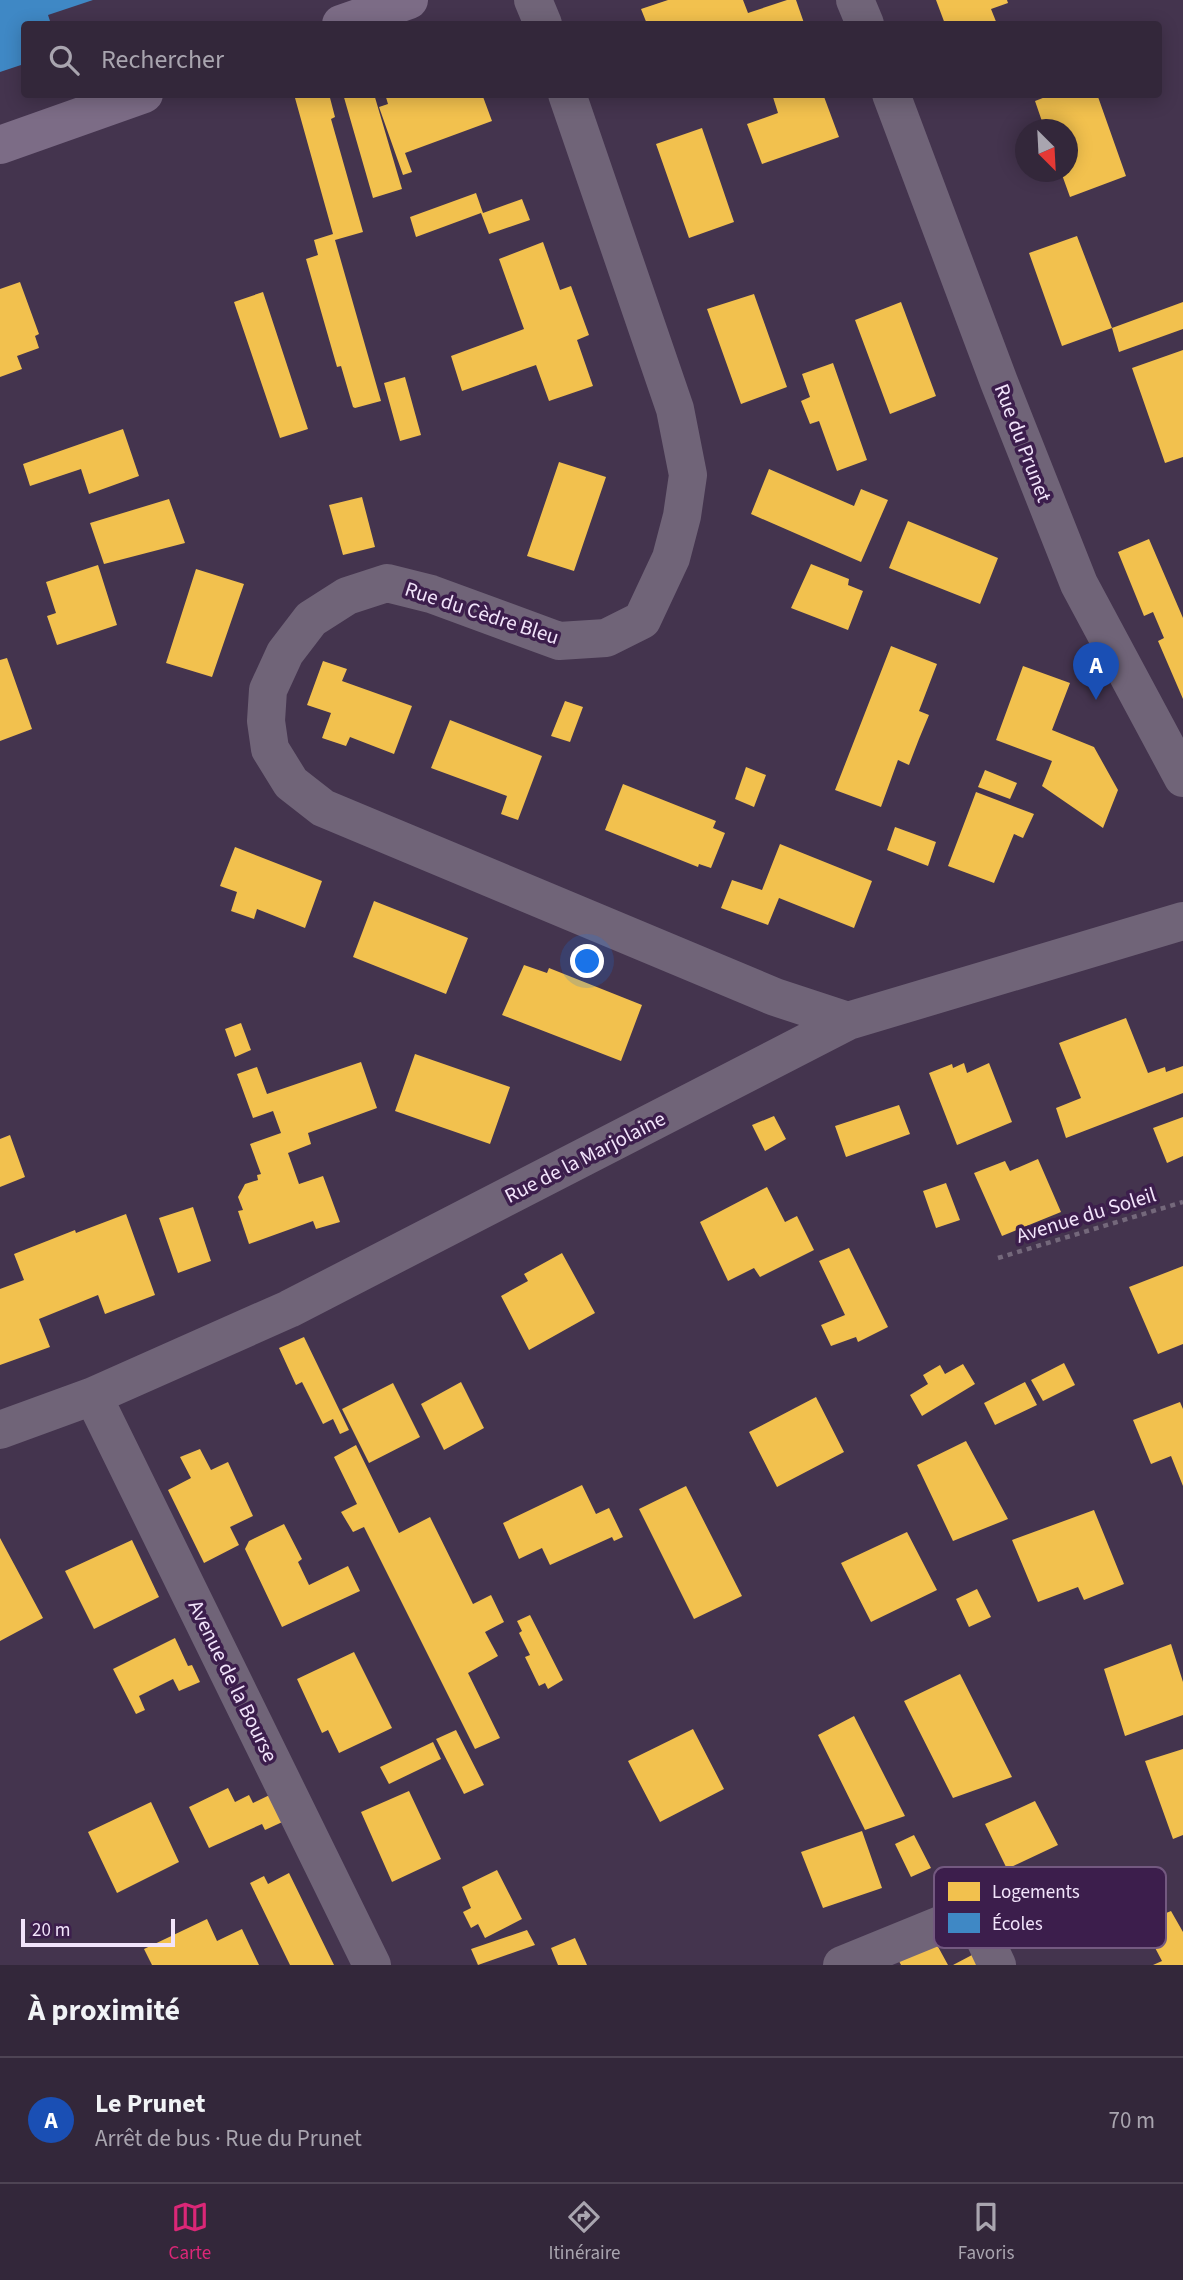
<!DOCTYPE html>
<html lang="fr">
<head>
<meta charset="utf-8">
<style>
  :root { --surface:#33273a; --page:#3b2f42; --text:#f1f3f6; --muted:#a9a5af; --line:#4e4454; --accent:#db2777 }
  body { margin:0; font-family:"Source Sans 3",sans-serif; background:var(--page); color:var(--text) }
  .compass { position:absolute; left:1015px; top:119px; width:63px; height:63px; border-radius:50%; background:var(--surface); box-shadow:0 4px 18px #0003; rotate:156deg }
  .scale { position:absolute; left:21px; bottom:18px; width:154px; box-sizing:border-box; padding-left:7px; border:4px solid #f2e4fb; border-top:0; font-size:19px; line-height:24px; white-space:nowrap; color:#f2e4fb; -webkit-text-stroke:5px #3c1e4c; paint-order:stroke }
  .you { position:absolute; left:588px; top:962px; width:24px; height:24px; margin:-18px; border:5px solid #fff; border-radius:50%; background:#1a73e8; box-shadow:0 0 0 10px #1a73e833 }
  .badge { display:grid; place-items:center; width:46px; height:46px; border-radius:50%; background:var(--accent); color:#fff; font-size:23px; font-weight:700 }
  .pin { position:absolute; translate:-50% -58px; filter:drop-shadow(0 2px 4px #0008) }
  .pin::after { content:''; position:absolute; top:37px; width:24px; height:21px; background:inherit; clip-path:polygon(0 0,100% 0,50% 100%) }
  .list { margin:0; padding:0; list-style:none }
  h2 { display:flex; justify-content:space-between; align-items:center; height:91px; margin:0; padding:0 28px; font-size:30px }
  h2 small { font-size:23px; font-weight:400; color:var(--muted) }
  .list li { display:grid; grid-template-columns:46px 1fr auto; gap:21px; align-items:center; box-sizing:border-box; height:126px; padding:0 28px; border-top:2px solid var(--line) }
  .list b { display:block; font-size:26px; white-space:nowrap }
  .list p { margin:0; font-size:23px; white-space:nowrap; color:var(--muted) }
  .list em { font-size:23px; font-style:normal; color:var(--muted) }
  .icon { flex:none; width:38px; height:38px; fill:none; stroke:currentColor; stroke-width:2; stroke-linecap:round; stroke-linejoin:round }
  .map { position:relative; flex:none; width:1183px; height:1965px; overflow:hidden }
  .search { position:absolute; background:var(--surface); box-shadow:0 4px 18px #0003; left:21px; right:21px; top:21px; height:77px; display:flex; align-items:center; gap:18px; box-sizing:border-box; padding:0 24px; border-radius:7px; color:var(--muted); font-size:26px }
  .sheet { height:217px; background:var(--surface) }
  nav { display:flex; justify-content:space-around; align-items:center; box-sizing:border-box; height:98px; border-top:2px solid var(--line); background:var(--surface); font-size:19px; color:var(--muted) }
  nav a { display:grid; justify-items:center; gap:4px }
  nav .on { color:var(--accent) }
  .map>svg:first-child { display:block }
</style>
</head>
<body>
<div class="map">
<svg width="1183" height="1965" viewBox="0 0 1183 1965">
  <rect width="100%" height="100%" fill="#44344e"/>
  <!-- homes -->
  <path fill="#f2c14e" d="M 668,0 L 743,0 L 748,13 L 787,0 L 796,0 L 804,23 L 647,24 L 641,9 Z
    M 936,0 L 1007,0 L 1008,3 L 991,9 L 997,24 L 945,24 Z
    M 305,94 L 329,94 L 335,117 L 331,119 L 363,232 L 335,240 L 381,401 L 355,408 L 353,407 L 341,366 L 337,367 L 306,259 L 318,255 L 314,240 L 333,234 L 295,98 Z
    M 343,94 L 374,94 L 402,189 L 373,198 Z
    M 385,94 L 482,94 L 492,121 L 405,153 L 412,172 L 403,175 L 379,107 L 388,104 Z
    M 772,94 L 823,94 L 839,137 L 762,164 L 747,124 L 778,113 Z
    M 1053,94 L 1097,94 L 1126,176 L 1070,197 L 1061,172 L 1068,172 L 1068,130 L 1045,130 L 1035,101 Z
    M 702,128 L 734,222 L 689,238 L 656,144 Z
    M 476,193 L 483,213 L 522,199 L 530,220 L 489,234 L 481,213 L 416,237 L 410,217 Z
    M 1077,236 L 1112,328 L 1062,346 L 1029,253 Z
    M 543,242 L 560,290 L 571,286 L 589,335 L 577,340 L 593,386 L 549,401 L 536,365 L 462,391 L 451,356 L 524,329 L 499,259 Z
    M 20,282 L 39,334 L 35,336 L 39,348 L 17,356 L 22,369 L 0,377 L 0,289 Z
    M 263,292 L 308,429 L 280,438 L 234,302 Z
    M 754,294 L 787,387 L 741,404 L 707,309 Z
    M 901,302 L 936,396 L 890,414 L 855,320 Z
    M 1183,302 L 1183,329 L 1119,352 L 1112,328 Z
    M 1183,350 L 1183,457 L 1165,463 L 1132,368 Z
    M 833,363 L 867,460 L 837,471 L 819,421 L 810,424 L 801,401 L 810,397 L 802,374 Z
    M 405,377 L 421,435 L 400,441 L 384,383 Z
    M 123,429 L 139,476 L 89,494 L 81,469 L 30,486 L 23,464 Z
    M 559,462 L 606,477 L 574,571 L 527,556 Z
    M 769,469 L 854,506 L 861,489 L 888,500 L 861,562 L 751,514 Z
    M 362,497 L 375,547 L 343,555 L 329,505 Z
    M 169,499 L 185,543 L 104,564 L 90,523 Z
    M 908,521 L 998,558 L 980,604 L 889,568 Z
    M 1149,539 L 1183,618 L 1183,699 L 1158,641 L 1164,638 L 1153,612 L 1144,616 L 1118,552 Z
    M 811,564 L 849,579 L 848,585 L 863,591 L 848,630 L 791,608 Z
    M 98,565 L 117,625 L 57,645 L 47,616 L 56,613 L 46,582 Z
    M 196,569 L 244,584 L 212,677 L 166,663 Z
    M 891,646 L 937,664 L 919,711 L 929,715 L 919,739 L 909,765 L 898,760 L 881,807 L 835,790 Z
    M 7,658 L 32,729 L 0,741 L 0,660 Z
    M 323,661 L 347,669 L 342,681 L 412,706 L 394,754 L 350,737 L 346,746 L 322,738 L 331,713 L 307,705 Z
    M 1023,666 L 1070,683 L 1052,730 L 1094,747 L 1118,790 L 1103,828 L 1042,786 L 1052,761 L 996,740 Z
    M 565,701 L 583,707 L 570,742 L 551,736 Z
    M 450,720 L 542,756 L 518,820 L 501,814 L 507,796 L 431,768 Z
    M 746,767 L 766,775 L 754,807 L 735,799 Z
    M 985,770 L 1017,783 L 1010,799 L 978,787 Z
    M 623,784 L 716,821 L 713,828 L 725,833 L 711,868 L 699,864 L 698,867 L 605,830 Z
    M 976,792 L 1034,814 L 1023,838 L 1014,834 L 994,883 L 948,866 Z
    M 895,827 L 936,842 L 928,866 L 887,850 Z
    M 780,844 L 872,881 L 854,928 L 779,898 L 768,925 L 721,908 L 732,880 L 762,890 Z
    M 235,847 L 322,881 L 305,928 L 257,909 L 254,919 L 231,911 L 237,892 L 220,886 Z
    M 374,901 L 468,938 L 446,994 L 353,957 Z
    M 524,965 L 547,973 L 549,968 L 642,1005 L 621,1061 L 502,1015 Z
    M 1126,1018 L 1148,1073 L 1165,1067 L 1166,1072 L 1183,1066 L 1183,1093 L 1066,1138 L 1056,1108 L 1081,1098 L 1059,1043 Z
    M 241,1023 L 251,1050 L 235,1057 L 225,1029 Z
    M 415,1054 L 510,1087 L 490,1144 L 395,1111 Z
    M 361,1062 L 377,1108 L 308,1133 L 311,1144 L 288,1153 L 299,1184 L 323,1176 L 340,1222 L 316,1229 L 313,1221 L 249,1244 L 238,1211 L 243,1210 L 238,1197 L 245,1184 L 258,1180 L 257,1175 L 261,1174 L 250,1144 L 281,1133 L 273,1111 L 253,1118 L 237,1074 L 257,1067 L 267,1094 Z
    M 964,1063 L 967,1073 L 989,1063 L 1012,1122 L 957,1145 L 929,1073 L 952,1064 L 953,1068 Z
    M 899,1105 L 910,1134 L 846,1157 L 835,1126 Z
    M 774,1116 L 786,1139 L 765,1151 L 752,1125 Z
    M 1183,1117 L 1183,1156 L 1167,1163 L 1153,1128 Z
    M 10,1135 L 25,1177 L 0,1187 L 0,1139 Z
    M 1038,1159 L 1061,1212 L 1002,1236 L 974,1173 L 1005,1161 L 1010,1171 Z
    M 946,1183 L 960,1220 L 936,1228 L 923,1191 Z
    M 767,1187 L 785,1222 L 797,1216 L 814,1250 L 760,1277 L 754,1268 L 728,1281 L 700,1222 Z
    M 193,1207 L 211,1261 L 178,1273 L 159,1218 Z
    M 126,1214 L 155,1295 L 105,1314 L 98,1295 L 39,1319 L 50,1347 L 0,1365 L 0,1289 L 24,1280 L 14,1254 L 75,1230 L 76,1233 Z
    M 849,1248 L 888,1327 L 858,1342 L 856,1337 L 831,1346 L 821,1325 L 845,1315 L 819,1261 Z
    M 562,1253 L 595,1313 L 529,1350 L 501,1296 L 528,1281 L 524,1274 Z
    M 1183,1266 L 1183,1344 L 1158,1354 L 1129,1287 Z
    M 304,1337 L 349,1430 L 340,1434 L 333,1419 L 323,1424 L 302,1382 L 296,1385 L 279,1348 Z
    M 1064,1363 L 1075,1385 L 1043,1401 L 1031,1380 Z
    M 963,1364 L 975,1384 L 922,1416 L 910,1395 L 928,1384 L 923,1375 L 940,1365 L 945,1374 Z
    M 461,1382 L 484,1428 L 444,1450 L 421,1404 Z
    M 1025,1382 L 1037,1405 L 995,1425 L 984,1403 Z
    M 393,1383 L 420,1437 L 369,1463 L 342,1409 Z
    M 816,1397 L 844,1452 L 777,1487 L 749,1432 Z
    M 1180,1402 L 1183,1409 L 1183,1486 L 1171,1456 L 1151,1464 L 1133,1420 Z
    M 966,1441 L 1008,1519 L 953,1541 L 917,1465 Z
    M 356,1445 L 399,1533 L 430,1517 L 473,1604 L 491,1595 L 504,1622 L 485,1632 L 498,1656 L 468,1673 L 500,1738 L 475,1749 L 364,1527 L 353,1532 L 341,1512 L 357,1504 L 334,1457 Z
    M 200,1449 L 211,1470 L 228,1462 L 253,1516 L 230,1527 L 239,1545 L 204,1563 L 168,1490 L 191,1478 L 180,1457 Z
    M 582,1485 L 596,1514 L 609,1508 L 623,1537 L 614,1541 L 612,1537 L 550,1565 L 542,1548 L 519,1559 L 503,1523 Z
    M 686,1486 L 742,1596 L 694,1619 L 639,1509 Z
    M 1094,1510 L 1124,1584 L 1084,1600 L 1078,1587 L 1038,1602 L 1012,1540 Z
    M 284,1524 L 302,1559 L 298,1562 L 309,1585 L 348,1566 L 360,1591 L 282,1627 L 245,1549 L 249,1541 Z
    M 907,1532 L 937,1590 L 871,1622 L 841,1563 Z
    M 0,1538 L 43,1618 L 0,1641 Z
    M 132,1540 L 159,1597 L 94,1629 L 65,1571 Z
    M 977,1589 L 991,1617 L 969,1627 L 956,1599 Z
    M 530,1615 L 563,1680 L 548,1689 L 545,1683 L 539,1686 L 525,1657 L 530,1655 L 519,1633 L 522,1631 L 517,1621 Z
    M 175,1638 L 188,1666 L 192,1665 L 200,1682 L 179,1691 L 173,1679 L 139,1696 L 145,1710 L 136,1714 L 113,1669 Z
    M 1171,1644 L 1183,1682 L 1183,1715 L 1125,1736 L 1104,1669 Z
    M 354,1652 L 392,1728 L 339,1753 L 328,1730 L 322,1733 L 297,1679 Z
    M 960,1674 L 1012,1777 L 953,1798 L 904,1701 Z
    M 854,1716 L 905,1816 L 865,1830 L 818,1735 Z
    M 693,1729 L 724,1789 L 660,1822 L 628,1761 Z
    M 456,1730 L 484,1785 L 464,1794 L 436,1739 Z
    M 433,1742 L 441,1759 L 389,1784 L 380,1767 Z
    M 1183,1749 L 1183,1835 L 1173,1839 L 1145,1761 Z
    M 228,1788 L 235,1802 L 249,1795 L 253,1803 L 278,1791 L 291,1818 L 265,1830 L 262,1824 L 209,1848 L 189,1807 Z
    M 409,1791 L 441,1859 L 392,1882 L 361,1812 Z
    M 1035,1801 L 1058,1845 L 1007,1869 L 985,1824 Z
    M 151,1802 L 179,1862 L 117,1893 L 88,1832 Z
    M 862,1831 L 882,1888 L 823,1908 L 801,1852 Z
    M 914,1835 L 931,1868 L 911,1877 L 895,1844 Z
    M 497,1870 L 522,1919 L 485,1938 L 478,1924 L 471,1928 L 463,1912 L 471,1908 L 462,1887 Z
    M 289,1873 L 334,1965 L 290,1965 L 250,1883 L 264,1876 L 268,1884 Z
    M 1171,1911 L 1183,1932 L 1183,1965 L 1153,1965 L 1162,1961 L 1142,1923 Z
    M 207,1919 L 217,1941 L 242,1929 L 259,1965 L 152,1965 L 144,1949 Z
    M 527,1930 L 535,1945 L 478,1965 L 471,1949 Z
    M 575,1938 L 587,1965 L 558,1965 L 551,1948 Z
    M 936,1943 L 948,1965 L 901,1965 L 898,1959 Z
    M 972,1955 L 977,1965 L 953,1965 Z"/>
  <!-- schools -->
  <path fill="#3f88c5" d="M 0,0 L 93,0 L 48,15 L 51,24 L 24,24 L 24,64 L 0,72 Z"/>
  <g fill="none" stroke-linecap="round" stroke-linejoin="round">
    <!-- path -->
    <path stroke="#74687b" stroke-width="4.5" stroke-dasharray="5 5" stroke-linecap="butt" d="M 998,1258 L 1183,1202"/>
    <!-- street -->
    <path stroke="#706478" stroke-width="38" d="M 533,0 L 543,24
      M 855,0 L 865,24
      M 567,94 L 675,409 L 688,475 L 682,516 L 671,558 L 642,620 L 606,638 L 559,641 L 431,594 L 387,583 L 347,596 L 311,619 L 285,653 L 268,690 L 266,721 L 270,749 L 291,783 L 323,808 L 775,997 L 848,1021
      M 891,94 L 999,382 L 1079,584 L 1183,778
      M 93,1396 L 372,1965
      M 0,1430 L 93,1396 L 289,1309 L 848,1021 L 1183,921
      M 842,1965 L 972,1912 L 997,1965"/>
    <!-- secondary -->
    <path stroke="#7c6c86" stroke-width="38" d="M 341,24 L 409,0
      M 0,145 L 144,94"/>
  </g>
  <g text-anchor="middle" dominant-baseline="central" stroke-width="7" stroke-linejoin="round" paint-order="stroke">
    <!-- street labels -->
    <g font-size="21" fill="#f2e4fb" stroke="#3c1e4c">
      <text transform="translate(1023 443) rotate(69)">Rue du Prunet</text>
      <text transform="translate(482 613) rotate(18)">Rue du Cèdre Bleu</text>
      <text transform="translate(585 1157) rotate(-27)">Rue de la Marjolaine</text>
      <text transform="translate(1086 1215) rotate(-17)">Avenue du Soleil</text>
      <text transform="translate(233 1681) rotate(64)">Avenue de la Bourse</text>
    </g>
  </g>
  <!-- legend -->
  <rect x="934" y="1867" width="232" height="81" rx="10" fill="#3c1e4c" stroke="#735980" stroke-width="2"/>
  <rect x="948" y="1882" width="32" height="19" fill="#f2c14e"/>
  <rect x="948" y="1913" width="32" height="20" fill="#3f88c5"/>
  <g font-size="19" fill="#f2e4fb">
    <text x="992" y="1898">Logements</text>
    <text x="992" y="1930">Écoles</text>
  </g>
</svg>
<svg class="compass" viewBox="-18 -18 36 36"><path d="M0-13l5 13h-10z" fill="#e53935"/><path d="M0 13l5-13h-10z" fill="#a9a5af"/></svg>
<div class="scale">20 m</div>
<div class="you"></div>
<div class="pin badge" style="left:1096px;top:700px;background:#1a4fb4">A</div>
<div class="search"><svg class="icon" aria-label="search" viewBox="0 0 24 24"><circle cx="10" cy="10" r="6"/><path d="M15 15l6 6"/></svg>Rechercher</div>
</div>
<section class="sheet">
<h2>À proximité<small></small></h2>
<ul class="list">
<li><span class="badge" style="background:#1a4fb4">A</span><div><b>Le Prunet</b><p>Arrêt de bus · Rue du Prunet</p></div><em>70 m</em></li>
</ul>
</section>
<nav>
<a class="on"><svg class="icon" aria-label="map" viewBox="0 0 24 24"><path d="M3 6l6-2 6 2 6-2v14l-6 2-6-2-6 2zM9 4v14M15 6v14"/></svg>Carte</a>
<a><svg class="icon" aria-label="directions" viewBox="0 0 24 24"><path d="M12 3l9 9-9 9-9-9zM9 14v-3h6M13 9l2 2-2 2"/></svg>Itinéraire</a>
<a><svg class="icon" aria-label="saved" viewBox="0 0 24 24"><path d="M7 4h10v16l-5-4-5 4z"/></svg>Favoris</a>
</nav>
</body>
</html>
